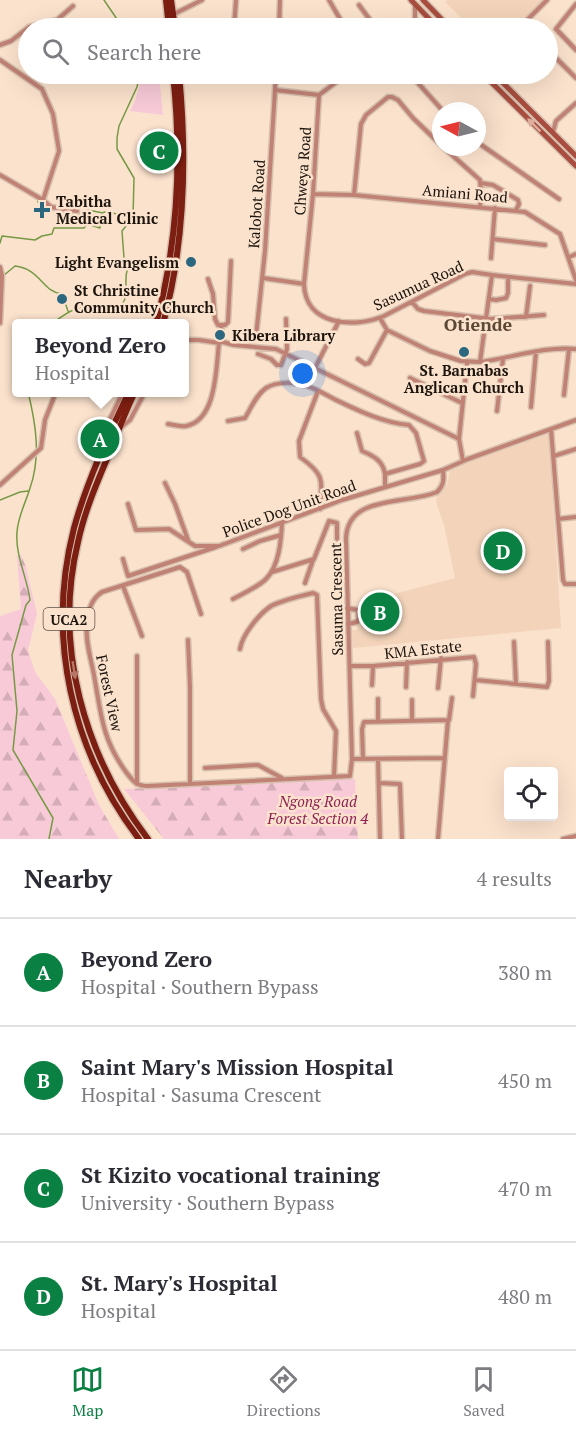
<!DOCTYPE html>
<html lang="en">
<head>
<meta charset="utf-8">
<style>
  :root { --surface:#fff; --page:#f7f7f7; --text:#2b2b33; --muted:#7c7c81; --line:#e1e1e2; --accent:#0b8043 }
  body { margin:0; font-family:"PT Serif",serif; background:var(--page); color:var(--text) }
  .controls { position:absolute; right:18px; bottom:18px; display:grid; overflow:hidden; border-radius:6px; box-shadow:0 6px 24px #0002 }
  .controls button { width:54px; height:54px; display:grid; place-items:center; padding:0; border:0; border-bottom:2px solid var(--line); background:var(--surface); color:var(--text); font:30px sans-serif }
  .compass { position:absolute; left:432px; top:102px; width:54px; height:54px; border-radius:50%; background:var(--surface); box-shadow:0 6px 24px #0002; rotate:277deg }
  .you { position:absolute; left:303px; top:374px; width:21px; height:21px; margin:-15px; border:4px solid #fff; border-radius:50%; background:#1a73e8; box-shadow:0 0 0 9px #1a73e833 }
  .badge { display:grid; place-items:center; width:39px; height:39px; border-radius:50%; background:var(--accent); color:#fff; font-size:20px; font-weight:700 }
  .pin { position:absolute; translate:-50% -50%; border:3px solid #fff; box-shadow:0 2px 6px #0006 }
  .popup { position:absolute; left:12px; top:319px; width:177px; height:78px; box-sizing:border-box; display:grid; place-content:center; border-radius:6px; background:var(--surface); filter:drop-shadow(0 2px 4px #0005); font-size:20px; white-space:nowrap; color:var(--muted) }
  .popup b { font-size:22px; color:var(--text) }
  .popup::after { content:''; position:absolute; left:50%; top:100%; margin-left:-12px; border:12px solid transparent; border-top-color:var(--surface) }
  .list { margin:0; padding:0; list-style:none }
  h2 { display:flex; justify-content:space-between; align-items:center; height:78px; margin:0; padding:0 24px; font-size:26px }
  h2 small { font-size:20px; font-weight:400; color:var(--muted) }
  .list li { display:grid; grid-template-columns:39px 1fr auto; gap:18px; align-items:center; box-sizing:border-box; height:108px; padding:0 24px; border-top:2px solid var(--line) }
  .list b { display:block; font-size:22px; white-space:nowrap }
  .list p { margin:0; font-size:20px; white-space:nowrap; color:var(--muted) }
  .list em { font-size:20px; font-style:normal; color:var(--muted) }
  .icon { flex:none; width:33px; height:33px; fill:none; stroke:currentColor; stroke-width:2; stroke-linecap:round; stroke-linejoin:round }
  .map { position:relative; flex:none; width:576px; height:839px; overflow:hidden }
  .search { position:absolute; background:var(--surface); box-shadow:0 6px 24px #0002; left:18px; right:18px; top:18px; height:66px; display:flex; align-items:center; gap:15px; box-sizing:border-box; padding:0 21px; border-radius:33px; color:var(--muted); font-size:22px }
  .sheet { height:510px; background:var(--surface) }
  nav { display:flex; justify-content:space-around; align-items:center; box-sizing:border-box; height:84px; border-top:2px solid var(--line); background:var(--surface); font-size:16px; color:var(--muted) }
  nav a { display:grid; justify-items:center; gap:3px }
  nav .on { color:var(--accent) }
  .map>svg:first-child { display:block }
</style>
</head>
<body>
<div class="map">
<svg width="576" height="839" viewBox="0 0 576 839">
  <defs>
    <pattern id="forest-firs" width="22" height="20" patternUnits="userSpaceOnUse" patternTransform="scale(1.5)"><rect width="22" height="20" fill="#f8cad8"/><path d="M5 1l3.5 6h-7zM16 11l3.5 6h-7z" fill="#d4adb8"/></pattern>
  </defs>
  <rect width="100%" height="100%" fill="#fbe2cd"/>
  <!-- built -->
  <path fill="#f3d4ba" d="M 447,0 L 543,0 L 519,25 L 517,23 L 512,28 L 472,28 L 445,2 Z
    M 549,434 L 561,628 L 353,648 L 352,630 L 357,630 L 357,624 L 364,623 L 363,602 L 455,578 L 444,525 L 436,502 L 437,495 L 447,485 L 450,471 L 479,458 Z"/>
  <!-- green -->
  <path fill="#f8cad8" d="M 143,74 L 159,74 L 163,115 L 130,111 L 135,101 Z"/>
  <!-- forest -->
  <path fill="url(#forest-firs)" d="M 21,555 L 26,567 L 37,614 L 28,650 L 35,672 L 55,699 L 99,805 L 119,839 L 0,839 L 0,616 L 21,609 L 17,556 Z
    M 355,779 L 358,839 L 164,839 L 124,789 Z"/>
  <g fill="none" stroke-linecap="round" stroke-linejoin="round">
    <!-- stream -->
    <path stroke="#769944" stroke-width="1.5" d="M 104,0 L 123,28
      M 38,199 L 38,202 L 52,210 L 85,215 L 88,210 L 103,213
      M 0,243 L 2,236 L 35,240 L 42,236 L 52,234 L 54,228 L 84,228 L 87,224 L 100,228 L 102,214 L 104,212 L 132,216
      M 3,276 L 15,266 C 41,269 42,292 62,294 L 68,311
      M 51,324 C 59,319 70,309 80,308 C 94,306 116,318 124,301 C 129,292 123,279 128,268 L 124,258 L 122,231 L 133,217 L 134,178 L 117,149 L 117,138 L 119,126 L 137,87 L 140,74
      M 28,392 C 36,424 41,457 30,488 C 26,502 18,516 17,532 C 15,555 27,577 30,600 L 26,605 L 12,655 L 17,711 L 13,750 L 53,818 L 49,839
      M 0,500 L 20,492 L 28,491"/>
    <defs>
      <path id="minor" d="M 329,0 L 340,19 L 339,24 L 334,28
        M 576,4 L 556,29 L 576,50
        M 359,5 L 376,28
        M 415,5 L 415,22
        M 174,14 L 202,0
        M 415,22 L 433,24
        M 234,28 L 236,0
        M 279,28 L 280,0
        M 407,28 L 415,22
        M 526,28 L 525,22 L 547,0
        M 0,45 L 11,41 L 29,27 L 57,20 L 73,6
        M 548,50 L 576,78
        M 0,60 L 42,89 L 53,114 L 59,151 L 43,200 L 0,175
        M 347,74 L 319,95 L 313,194 L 304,284 C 305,325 353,329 384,316 L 465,274 L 472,272 L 492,275
        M 410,74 L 443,111
        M 275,90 L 319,95
        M 553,132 L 556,121 L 576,103
        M 477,142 L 559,199
        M 443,147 L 480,180 L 481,192 L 480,207
        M 481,183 L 493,185 L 518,200 L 519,204 L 516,210
        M 313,194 L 354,195 L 525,212 L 560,234 L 576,280
        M 354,195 L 361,124 L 366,115 L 388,97 L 392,97 L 398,100 L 413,118 L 441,145
        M 43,200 L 51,207 L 77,211
        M 493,239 L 545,245
        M 569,257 L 576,254
        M 491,258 L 495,208
        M 0,267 L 2,276 L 0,323
        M 263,278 L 304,284
        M 208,279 L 213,294 L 215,319 L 218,325 L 225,325 L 228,322 L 231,261
        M 489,299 L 496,300 L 506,298 L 508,293 L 508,277
        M 412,302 L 418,309 L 424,311 L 491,319 L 544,315
        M 526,317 L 530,286
        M 380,318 L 387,330 L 430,351 L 461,361 L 480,362 L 492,275 L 576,284
        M 221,326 L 223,342
        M 256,336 L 265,251 L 276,74
        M 184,340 L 199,340 L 219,343 L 223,342 L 234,345 L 276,349 L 459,439
        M 258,354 L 271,359 L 277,365 L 281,365 L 287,349 L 286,319
        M 358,359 L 365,364 L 369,363 L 387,330
        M 480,362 C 512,358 543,346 576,349
        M 315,368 L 339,321
        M 410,378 L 462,403
        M 318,391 L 299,441 L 300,457 C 325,475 322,479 320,509
        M 564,395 L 569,349
        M 531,407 L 536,352
        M 497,411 L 503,359
        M 110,419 L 123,392
        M 228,421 L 245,418 C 251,408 256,395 266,388 C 277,381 295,382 307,386 C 317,389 326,395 336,400 C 359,411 384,423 409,425 L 416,433 L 424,461 L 420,464 L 385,474 L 385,487
        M 168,424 C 174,425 181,427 186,426 C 217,420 216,367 219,343
        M 120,428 L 130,420 L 145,392
        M 551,429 L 563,580 L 565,584 L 576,584
        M 357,433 L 362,451 C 374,456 383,461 385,474
        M 554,456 L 576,449
        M 463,461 L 459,439 L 467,363
        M 165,483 L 175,504 L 188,540
        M 0,485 L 41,448 L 45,420 L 56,392
        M 128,504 L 136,530 L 169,529 L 195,546 L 219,546 L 342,500 L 443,470
        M 558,519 L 576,517
        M 243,549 L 260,541 L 281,535
        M 123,559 L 128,576 L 216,547
        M 272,572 L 314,559 L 329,521 L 337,523 L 337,539
        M 305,583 L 313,560
        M 123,586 L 142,636
        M 233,599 C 244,593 258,587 266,579 C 279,566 281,541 282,524
        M 347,608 L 358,610 L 359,618 L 357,622 L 348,624
        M 201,614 L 187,572 L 180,567 L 102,592 C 90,600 88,612 87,625 C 85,641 91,659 94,675 C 101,714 102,739 126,772 C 133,781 136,786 148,786 L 350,776 L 352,759 L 346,538 C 348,494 407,505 437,492 C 444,485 444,480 443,470 L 468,459 L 576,420
        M 188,640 L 190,687 L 190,784
        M 514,642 L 516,684
        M 240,649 C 242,635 259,614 271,606 C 283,600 300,596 313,593 L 317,595 L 321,699 L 323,709 L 336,731 L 334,777
        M 137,656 L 137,784
        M 350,666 L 373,666 L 474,657 L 476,664 L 473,696
        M 476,680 L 547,687 L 549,681 L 548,642
        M 372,685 L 373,666
        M 406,687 L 407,662
        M 438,688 L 441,658
        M 378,699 L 378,721
        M 412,720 L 412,700
        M 449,720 L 452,698
        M 352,759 L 445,758
        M 363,759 L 362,729 L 364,722 L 448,720 L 438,839
        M 378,759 L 380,839
        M 205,768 L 258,765 L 282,778
        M 379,783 L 400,784 L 402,839
        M 563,839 L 576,836"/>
      <path id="secondary" d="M 411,0 L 438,28
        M 423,0 L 450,28
        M 483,74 L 576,166
        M 494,74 L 576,156"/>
      <path id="trunk" d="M 166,0 L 169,28
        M 171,0 L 175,28
        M 156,324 C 178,242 182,157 173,74
        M 163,324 C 185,243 187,157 179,74
        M 129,392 C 108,436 87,481 74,528 C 46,637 71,750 139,839
        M 135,392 C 126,410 119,429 112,447 C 99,478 85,509 78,542 C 53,646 84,755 148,839"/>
    </defs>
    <!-- minor casing -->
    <use href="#minor" stroke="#d7c1ae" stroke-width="7"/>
    <!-- secondary casing -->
    <use href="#secondary" stroke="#d7c1ae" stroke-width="8"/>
    <!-- trunk casing -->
    <use href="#trunk" stroke="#d7c1ae" stroke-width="9"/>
    <!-- minor -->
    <use href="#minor" stroke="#c18276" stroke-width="4"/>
    <!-- secondary -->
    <use href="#secondary" stroke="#a84d3f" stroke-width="5"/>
    <!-- trunk -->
    <use href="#trunk" stroke="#7d1e12" stroke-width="6"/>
  </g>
  <!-- one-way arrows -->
  <defs><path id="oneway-solid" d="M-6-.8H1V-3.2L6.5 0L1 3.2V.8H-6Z" transform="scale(1.5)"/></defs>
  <use fill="#deae9b" href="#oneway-solid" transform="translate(534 125) rotate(-135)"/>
  <use fill="#b67666" href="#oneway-solid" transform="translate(74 670) rotate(81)"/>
  <!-- markers -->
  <g fill="#2b687f" stroke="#fbe2cd" stroke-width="2">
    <path d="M39 201h6v6h6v6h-6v6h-6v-6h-6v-6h6z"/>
    <circle cx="191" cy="262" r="6"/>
    <circle cx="62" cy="299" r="6"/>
    <circle cx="220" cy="335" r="6"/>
    <circle cx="464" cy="352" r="6"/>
  </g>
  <g text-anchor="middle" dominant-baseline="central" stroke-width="5" stroke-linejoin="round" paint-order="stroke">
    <!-- shield labels -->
    <rect fill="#fbe2cd" stroke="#5f5247" stroke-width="1.5" x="43.5" y="608" width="51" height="22" rx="4.5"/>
    <g font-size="14" font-weight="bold" fill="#1c140d">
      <text x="69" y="619">UCA2</text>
    </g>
    <!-- street labels -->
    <g font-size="15" fill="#1c140d" stroke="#fbe2cd">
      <text transform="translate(302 171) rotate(-86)">Chweya Road</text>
      <text transform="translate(465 193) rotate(5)">Amiani Road</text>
      <text transform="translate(256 204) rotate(-86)">Kalobot Road</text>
      <text transform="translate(418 285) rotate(-25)">Sasumua Road</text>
      <text transform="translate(289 508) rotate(-20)">Police Dog Unit Road</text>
      <text transform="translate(336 599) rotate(-91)">Sasuma Crescent</text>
      <text transform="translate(423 649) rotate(-6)">KMA Estate</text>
      <text transform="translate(110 693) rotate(78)">Forest View</text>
    </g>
    <!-- poi labels -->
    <g font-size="15" font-weight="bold" fill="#1c140d" stroke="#fbe2cd" text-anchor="start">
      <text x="56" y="201">Tabitha<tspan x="56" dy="17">Medical Clinic</tspan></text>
      <text x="179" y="262" text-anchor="end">Light Evangelism</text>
      <text x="74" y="290">St Christine<tspan x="74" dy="17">Community Church</tspan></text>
      <text x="232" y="335">Kibera Library</text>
      <text x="464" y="370" text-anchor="middle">St. Barnabas<tspan x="464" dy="17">Anglican Church</tspan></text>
    </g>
    <!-- park labels -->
    <g font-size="15" font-style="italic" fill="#912354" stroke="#fbe2cd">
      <text x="318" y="801">Ngong Road<tspan x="318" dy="17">Forest Section 4</tspan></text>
    </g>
    <!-- quarter labels -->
    <g font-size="18" font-weight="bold" fill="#5c4836" stroke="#fbe2cd">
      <text x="478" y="324">Otiende</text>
    </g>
  </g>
</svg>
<div class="controls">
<button><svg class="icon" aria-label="locate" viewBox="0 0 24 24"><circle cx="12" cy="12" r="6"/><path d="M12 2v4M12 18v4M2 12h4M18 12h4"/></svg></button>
</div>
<svg class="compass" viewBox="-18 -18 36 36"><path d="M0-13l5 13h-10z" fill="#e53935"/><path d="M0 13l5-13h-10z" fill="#7c7c81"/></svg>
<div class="you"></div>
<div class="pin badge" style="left:100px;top:439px">A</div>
<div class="popup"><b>Beyond Zero</b>Hospital</div>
<div class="pin badge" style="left:380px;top:612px">B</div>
<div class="pin badge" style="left:159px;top:151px">C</div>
<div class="pin badge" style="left:503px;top:551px">D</div>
<div class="search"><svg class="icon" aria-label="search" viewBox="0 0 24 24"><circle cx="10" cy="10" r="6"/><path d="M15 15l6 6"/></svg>Search here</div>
</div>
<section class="sheet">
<h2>Nearby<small>4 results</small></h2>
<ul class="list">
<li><span class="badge">A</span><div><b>Beyond Zero</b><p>Hospital · Southern Bypass</p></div><em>380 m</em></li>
<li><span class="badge">B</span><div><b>Saint Mary's Mission Hospital</b><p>Hospital · Sasuma Crescent</p></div><em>450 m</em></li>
<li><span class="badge">C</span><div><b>St Kizito vocational training</b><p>University · Southern Bypass</p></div><em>470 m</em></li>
<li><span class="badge">D</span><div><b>St. Mary's Hospital</b><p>Hospital</p></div><em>480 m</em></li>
</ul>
</section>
<nav>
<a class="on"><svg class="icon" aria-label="map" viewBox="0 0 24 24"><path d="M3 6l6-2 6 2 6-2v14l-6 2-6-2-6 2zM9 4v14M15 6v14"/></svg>Map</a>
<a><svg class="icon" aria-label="directions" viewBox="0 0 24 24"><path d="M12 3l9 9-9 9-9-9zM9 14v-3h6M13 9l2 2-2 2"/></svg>Directions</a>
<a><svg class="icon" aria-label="saved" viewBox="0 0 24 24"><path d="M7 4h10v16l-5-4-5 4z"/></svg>Saved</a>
</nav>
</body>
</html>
